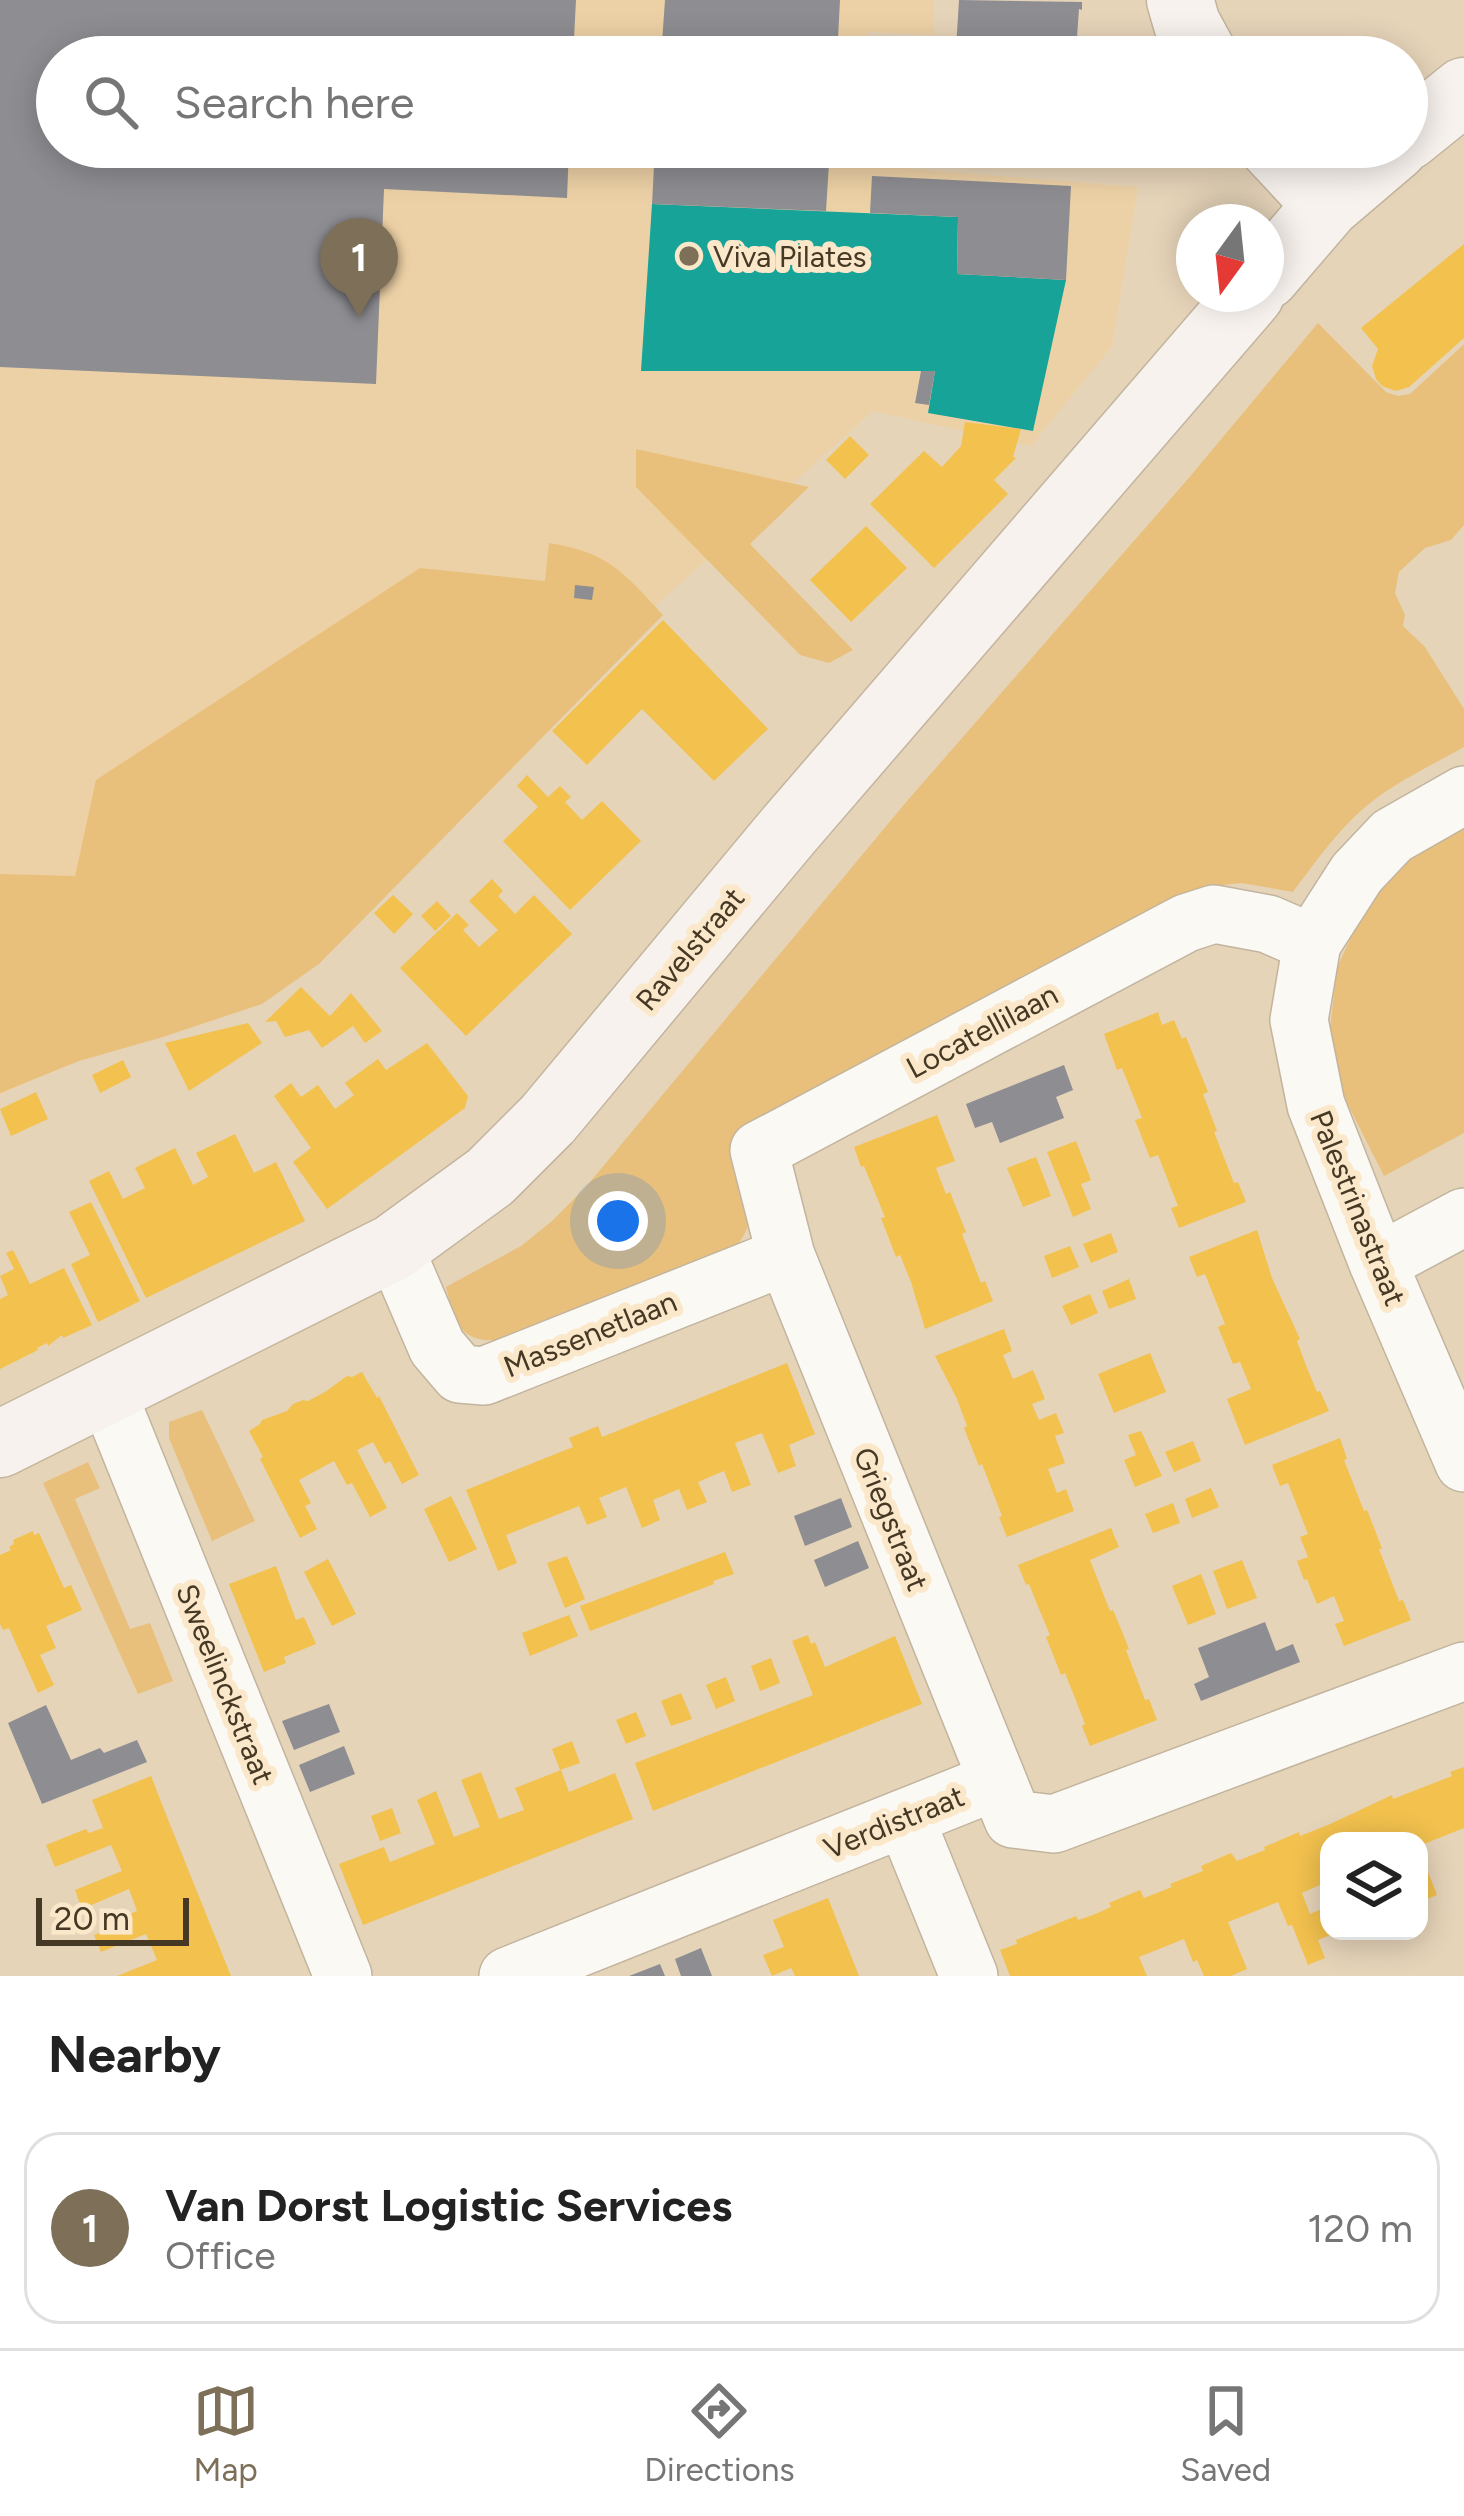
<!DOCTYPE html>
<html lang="en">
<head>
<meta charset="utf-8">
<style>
  :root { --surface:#fff; --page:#f2f2f2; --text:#222; --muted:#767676; --line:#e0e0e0; --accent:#7d6f58 }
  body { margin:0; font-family:Figtree,sans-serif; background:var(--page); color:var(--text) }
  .controls { position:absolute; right:36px; bottom:36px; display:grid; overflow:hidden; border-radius:24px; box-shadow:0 6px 30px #0003 }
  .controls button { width:108px; height:108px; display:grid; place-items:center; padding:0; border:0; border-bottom:3px solid var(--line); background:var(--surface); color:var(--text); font:60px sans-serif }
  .compass { position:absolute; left:1176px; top:204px; width:108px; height:108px; border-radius:50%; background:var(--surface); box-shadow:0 6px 30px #0003; rotate:195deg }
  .scale { position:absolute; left:36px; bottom:30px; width:153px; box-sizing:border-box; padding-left:12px; border:6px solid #453824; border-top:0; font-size:33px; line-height:42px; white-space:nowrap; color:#453824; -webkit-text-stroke:9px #fbe8ca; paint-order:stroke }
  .you { position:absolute; left:618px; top:1221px; width:42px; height:42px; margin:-30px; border:9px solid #fff; border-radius:50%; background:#1a73e8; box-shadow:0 0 0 18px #1a73e833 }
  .badge { display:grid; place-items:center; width:78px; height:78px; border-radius:50%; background:var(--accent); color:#fff; font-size:39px; font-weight:700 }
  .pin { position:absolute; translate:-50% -99px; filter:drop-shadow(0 3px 6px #0008) }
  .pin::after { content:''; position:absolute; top:63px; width:42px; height:36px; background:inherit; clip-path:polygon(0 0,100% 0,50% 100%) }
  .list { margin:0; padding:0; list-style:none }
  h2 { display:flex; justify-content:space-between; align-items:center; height:156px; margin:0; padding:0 48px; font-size:51px }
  h2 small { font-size:39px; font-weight:400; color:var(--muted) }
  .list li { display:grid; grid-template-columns:78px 1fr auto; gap:36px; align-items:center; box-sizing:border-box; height:192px; margin:0 24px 24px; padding:0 24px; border:3px solid var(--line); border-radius:36px }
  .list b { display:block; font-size:45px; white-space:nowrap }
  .list p { margin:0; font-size:39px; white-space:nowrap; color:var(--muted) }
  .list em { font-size:39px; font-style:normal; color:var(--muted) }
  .icon { flex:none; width:66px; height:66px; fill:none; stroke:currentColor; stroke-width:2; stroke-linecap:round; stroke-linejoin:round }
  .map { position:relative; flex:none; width:1464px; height:1976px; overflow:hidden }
  .search { position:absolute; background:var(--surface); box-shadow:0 6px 30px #0003; left:36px; right:36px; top:36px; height:132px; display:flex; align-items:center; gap:30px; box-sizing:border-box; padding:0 42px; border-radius:66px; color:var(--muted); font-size:45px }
  .sheet { height:372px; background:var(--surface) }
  nav { display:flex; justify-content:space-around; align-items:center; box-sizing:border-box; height:168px; border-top:3px solid var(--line); background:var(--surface); font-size:33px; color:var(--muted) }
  nav a { display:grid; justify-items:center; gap:6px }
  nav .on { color:var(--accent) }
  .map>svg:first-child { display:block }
</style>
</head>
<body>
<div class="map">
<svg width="1464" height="1976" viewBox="0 0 1464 1976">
  <rect width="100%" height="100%" fill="#e6d4b9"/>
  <!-- built -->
  <path fill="#edd1a6" d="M 0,0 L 934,0 L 933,35 L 868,32 L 866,57 L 57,57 L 57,147 L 861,147 L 861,165 L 1138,187 L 1112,346 L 1031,446 L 873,411 L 230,986 L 0,1095 Z"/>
  <!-- green -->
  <path fill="#e8c07b" d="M 1318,323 L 1386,392 L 1398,396 L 1410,394 L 1464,344 L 1464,525 L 1451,540 L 1425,548 L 1399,572 L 1395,593 L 1405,615 L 1403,626 L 1425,647 L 1464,709 L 1464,747 C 1434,764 1402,779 1374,800 C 1341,825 1318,859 1293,892 L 1241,883 L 1206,887 L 741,1127 C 738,1133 733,1139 732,1145 C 723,1183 774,1194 737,1246 L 507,1339 C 461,1345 456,1327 446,1287 L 521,1246 L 552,1221 L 585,1188 L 907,801 L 1187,480 Z
    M 636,449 L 809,487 L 750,544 L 853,650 L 829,663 L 800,655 L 636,487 Z
    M 549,543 C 609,552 624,573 663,615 L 319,964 L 262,1004 L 163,1037 L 79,1061 L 0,1093 L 0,874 L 75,876 L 96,780 L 420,568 L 545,581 Z
    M 1464,825 L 1464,1133 L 1384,1176 L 1345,1099 L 1329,1038 L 1337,968 L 1365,906 L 1406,855 Z
    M 202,1410 L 255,1521 L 212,1541 L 169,1438 L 169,1422 Z
    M 88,1462 L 100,1488 L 75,1499 L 130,1629 L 150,1623 L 173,1681 L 138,1694 L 43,1483 Z"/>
  <!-- homes -->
  <path fill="#f2c14e" d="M 890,42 L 915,45 L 914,57 L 879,57 L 880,45 L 890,45 Z
    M 956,49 L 1006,53 L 1006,57 L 955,57 Z
    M 956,147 L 1073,147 L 1073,165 L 955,158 Z
    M 1464,244 L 1464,338 L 1409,387 L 1396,391 L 1382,386 L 1376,379 L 1372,366 L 1378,349 L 1361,328 Z
    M 965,422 L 1021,429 L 1013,457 L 1016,458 L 994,480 L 1008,494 L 934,568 L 870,504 L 924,451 L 942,467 L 961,446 Z
    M 850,436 L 869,455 L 845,479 L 826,460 Z
    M 866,526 L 907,568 L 851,622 L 810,580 Z
    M 663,620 L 768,729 L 714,781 L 642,709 L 587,765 L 552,731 Z
    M 527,775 L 548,797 L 560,786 L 571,797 L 565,802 L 582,820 L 602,801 L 641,841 L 570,910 L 503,841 L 538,807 L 517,786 Z
    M 492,879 L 503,891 L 498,896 L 515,914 L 534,895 L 572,934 L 466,1036 L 400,968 L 457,913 L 469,925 L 463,930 L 479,947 L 498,930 L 469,901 Z
    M 393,895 L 413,914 L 394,934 L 374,913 Z
    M 437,901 L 451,916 L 435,931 L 421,916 Z
    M 301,987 L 330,1016 L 351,993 L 382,1031 L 365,1043 L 353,1026 L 322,1048 L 309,1030 L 285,1037 L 276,1021 L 265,1022 Z
    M 1158,1012 L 1162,1025 L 1174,1020 L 1182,1039 L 1186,1037 L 1208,1092 L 1203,1094 L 1217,1131 L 1214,1132 L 1234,1183 L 1238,1182 L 1246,1202 L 1179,1228 L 1171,1208 L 1178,1206 L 1158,1155 L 1150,1158 L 1135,1120 L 1142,1118 L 1122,1068 L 1117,1070 L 1104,1034 Z
    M 248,1023 L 262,1043 L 189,1091 L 165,1043 Z
    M 427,1043 L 468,1096 L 465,1108 L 327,1209 L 293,1162 L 311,1148 L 274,1096 L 291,1083 L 301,1097 L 318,1085 L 335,1109 L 354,1095 L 345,1083 L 378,1059 L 386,1070 Z
    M 123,1060 L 131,1077 L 100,1093 L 92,1075 Z
    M 36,1092 L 48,1119 L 11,1136 L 0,1109 Z
    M 937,1115 L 955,1161 L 936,1168 L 946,1194 L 950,1192 L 966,1232 L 962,1234 L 981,1283 L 985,1281 L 993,1301 L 925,1329 L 911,1282 L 900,1255 L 896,1257 L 881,1218 L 885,1217 L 864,1166 L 861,1167 L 854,1147 Z
    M 235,1134 L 254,1173 L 276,1162 L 305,1221 L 146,1298 L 89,1181 L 109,1171 L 123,1199 L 145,1188 L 135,1168 L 175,1148 L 193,1185 L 208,1177 L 196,1153 Z
    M 1076,1141 L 1091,1180 L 1081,1184 L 1091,1209 L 1073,1217 L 1047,1152 Z
    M 1036,1157 L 1051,1196 L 1023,1207 L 1007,1168 Z
    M 91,1202 L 140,1301 L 98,1322 L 71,1264 L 90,1255 L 69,1212 Z
    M 1257,1230 L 1272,1278 L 1300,1339 L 1297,1341 L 1307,1368 L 1317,1392 L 1320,1391 L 1329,1411 L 1245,1445 L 1227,1399 L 1251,1389 L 1240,1362 L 1233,1364 L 1218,1327 L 1225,1324 L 1205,1274 L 1197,1277 L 1189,1257 Z
    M 1111,1233 L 1118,1252 L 1091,1263 L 1083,1244 Z
    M 1070,1246 L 1079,1267 L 1052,1278 L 1044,1256 Z
    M 13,1250 L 30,1284 L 64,1268 L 92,1325 L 63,1338 L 62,1335 L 48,1346 L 47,1343 L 37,1348 L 38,1350 L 0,1369 L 0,1299 L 8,1295 L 0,1276 L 14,1269 L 6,1253 Z
    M 1129,1279 L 1136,1299 L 1109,1309 L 1102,1291 Z
    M 1090,1294 L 1098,1313 L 1071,1325 L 1062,1306 Z
    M 1004,1329 L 1012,1351 L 1003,1355 L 1013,1379 L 1033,1370 L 1045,1399 L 1032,1404 L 1039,1420 L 1056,1413 L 1064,1433 L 1055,1436 L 1065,1463 L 1048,1469 L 1057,1493 L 1066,1489 L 1074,1511 L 1007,1537 L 999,1517 L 1002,1516 L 982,1464 L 979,1466 L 964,1428 L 967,1426 L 957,1399 L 935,1356 Z
    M 1150,1353 L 1166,1392 L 1114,1413 L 1098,1374 Z
    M 787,1363 L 815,1434 L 789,1445 L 796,1466 L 778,1473 L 762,1433 L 735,1443 L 751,1485 L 732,1492 L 724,1471 L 698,1482 L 707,1502 L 687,1510 L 679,1489 L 653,1500 L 660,1520 L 642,1528 L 626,1487 L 599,1498 L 607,1517 L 587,1525 L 579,1506 L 506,1535 L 517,1563 L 498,1571 L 466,1490 L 573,1447 L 569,1438 L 598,1426 L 602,1437 Z
    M 362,1372 L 377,1398 L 379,1396 L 419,1475 L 402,1484 L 390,1461 L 385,1464 L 373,1442 L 357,1450 L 387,1508 L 370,1517 L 352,1483 L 347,1485 L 334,1461 L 299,1480 L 311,1503 L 305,1506 L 317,1529 L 300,1538 L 260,1459 L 263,1457 L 249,1431 L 260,1424 L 262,1420 L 287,1411 L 293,1404 L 303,1400 L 308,1401 L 325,1392 L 347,1376 L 352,1377 Z
    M 1141,1431 L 1162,1476 L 1135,1487 L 1124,1460 L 1136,1455 L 1128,1435 Z
    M 1340,1438 L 1347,1459 L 1344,1460 L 1364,1511 L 1367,1510 L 1375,1530 L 1382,1549 L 1379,1549 L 1399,1601 L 1403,1600 L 1411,1620 L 1344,1646 L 1335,1624 L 1344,1621 L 1334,1596 L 1317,1604 L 1307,1579 L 1304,1580 L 1297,1561 L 1308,1557 L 1300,1537 L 1308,1534 L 1288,1483 L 1280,1486 L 1272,1465 Z
    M 1193,1441 L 1201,1461 L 1174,1472 L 1165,1452 Z
    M 1211,1488 L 1219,1507 L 1192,1518 L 1185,1499 Z
    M 451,1496 L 477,1549 L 449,1562 L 424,1509 Z
    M 1173,1503 L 1180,1523 L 1153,1533 L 1145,1514 Z
    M 1111,1528 L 1119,1547 L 1090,1560 L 1110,1611 L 1113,1610 L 1121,1629 L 1129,1649 L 1126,1650 L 1145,1700 L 1149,1699 L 1157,1720 L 1090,1746 L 1082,1726 L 1085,1724 L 1075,1698 L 1065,1673 L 1061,1675 L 1046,1637 L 1050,1635 L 1039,1609 L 1029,1584 L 1026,1585 L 1018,1565 Z
    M 33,1531 L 34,1535 L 39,1533 L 64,1588 L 71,1585 L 82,1610 L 46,1626 L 56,1648 L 40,1655 L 54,1685 L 38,1693 L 9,1628 L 3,1630 L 0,1624 L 0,1555 L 11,1550 L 9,1547 L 14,1544 L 13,1540 Z
    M 725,1552 L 734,1574 L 713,1581 L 714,1584 L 590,1631 L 580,1606 Z
    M 567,1556 L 585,1599 L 565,1608 L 547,1563 Z
    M 328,1559 L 356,1614 L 332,1626 L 304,1572 Z
    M 1242,1560 L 1257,1598 L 1227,1609 L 1213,1571 Z
    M 276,1566 L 296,1620 L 304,1617 L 316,1644 L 284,1657 L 286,1663 L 264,1672 L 229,1584 Z
    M 1201,1574 L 1216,1614 L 1188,1625 L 1172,1586 Z
    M 569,1615 L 578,1636 L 530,1656 L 522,1633 Z
    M 808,1635 L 811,1644 L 815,1642 L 825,1667 L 895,1636 L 922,1704 L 653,1811 L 635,1763 L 813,1695 L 792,1641 Z
    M 771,1658 L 780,1683 L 760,1691 L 751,1666 Z
    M 726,1677 L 735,1701 L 716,1709 L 706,1685 Z
    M 681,1693 L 692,1719 L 671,1726 L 661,1701 Z
    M 636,1712 L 646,1736 L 626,1744 L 616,1720 Z
    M 572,1741 L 580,1763 L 560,1770 L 552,1749 Z
    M 1464,1767 L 1464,1828 L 1419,1846 L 1419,1841 L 1329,1841 L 1329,1881 L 1302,1893 L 1310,1914 L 1329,1906 L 1329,1931 L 1340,1931 L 1318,1940 L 1325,1958 L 1308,1965 L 1292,1925 L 1288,1926 L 1278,1902 L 1228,1922 L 1247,1969 L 1231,1976 L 1204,1976 L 1197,1960 L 1193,1962 L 1184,1939 L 1139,1957 L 1147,1976 L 1010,1976 L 1000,1950 L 1017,1944 L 1016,1940 L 1076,1916 L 1078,1920 L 1093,1915 L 1111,1907 L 1109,1903 L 1140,1890 L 1144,1898 L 1172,1887 L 1170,1884 L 1203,1871 L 1201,1866 L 1231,1853 L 1237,1861 L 1265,1850 L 1264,1847 L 1299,1832 L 1300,1836 L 1328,1825 L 1392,1795 L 1393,1799 L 1452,1776 L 1450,1772 Z
    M 561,1770 L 569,1792 L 615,1773 L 633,1819 L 363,1925 L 339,1864 L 384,1847 L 390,1862 L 435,1844 L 417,1800 L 436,1791 L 454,1837 L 480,1827 L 461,1780 L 481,1772 L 499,1819 L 524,1810 L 515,1788 Z
    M 151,1776 L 169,1822 L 231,1976 L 117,1976 L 157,1960 L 146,1934 L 101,1952 L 94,1935 L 123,1923 L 121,1918 L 137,1911 L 129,1889 L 82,1909 L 75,1890 L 122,1871 L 111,1845 L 55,1867 L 46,1845 L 86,1829 L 89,1833 L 103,1828 L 92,1800 Z
    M 392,1808 L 401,1833 L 380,1841 L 371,1816 Z
    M 1419,1849 L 1437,1895 L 1419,1902 Z
    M 828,1898 L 859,1976 L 795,1976 L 791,1968 L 772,1976 L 763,1955 L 784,1947 L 773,1920 Z"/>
  <!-- public -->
  <path fill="#17a398" d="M 652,204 L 958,217 L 957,274 L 1066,280 L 1033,431 L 928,413 L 935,371 L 641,371 Z"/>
  <!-- industry -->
  <path fill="#8d8d92" d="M 0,0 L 576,0 L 573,57 L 57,57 L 57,147 L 569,147 L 567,198 L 384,189 L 376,384 L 0,367 Z
    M 665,0 L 840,0 L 837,57 L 661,57 Z
    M 959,0 L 1082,2 L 1082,10 L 1079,9 L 1076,51 L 1079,50 L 1079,57 L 956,49 Z
    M 655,147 L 830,147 L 826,211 L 652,204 Z
    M 872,176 L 1071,186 L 1066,280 L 957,274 L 958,217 L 870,213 Z
    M 921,371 L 935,371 L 929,405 L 915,403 Z
    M 575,585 L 594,587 L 592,600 L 574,598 Z
    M 1064,1065 L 1073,1090 L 1056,1097 L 1064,1118 L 1000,1143 L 992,1122 L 975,1128 L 966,1104 Z
    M 841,1498 L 852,1527 L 805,1546 L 794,1516 Z
    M 858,1541 L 869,1568 L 825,1587 L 814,1560 Z
    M 1265,1622 L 1276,1651 L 1293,1644 L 1300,1662 L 1201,1701 L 1194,1684 L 1209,1677 L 1198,1648 Z
    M 329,1704 L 340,1732 L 294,1750 L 282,1721 Z
    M 46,1705 L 71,1760 L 100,1748 L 104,1753 L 137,1740 L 147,1762 L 42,1804 L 8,1723 Z
    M 344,1746 L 355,1774 L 310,1792 L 299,1765 Z
    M 701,1948 L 712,1976 L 681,1976 L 675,1959 Z
    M 660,1964 L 665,1976 L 629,1976 Z"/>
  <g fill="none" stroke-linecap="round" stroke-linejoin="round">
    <defs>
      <path id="street" d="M 1464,795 L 1392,836 L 1357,873 L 1312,943 L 1299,1020 L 1316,1105 L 1378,1263 L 1464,1463
        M 1312,943 L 1268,924 L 1214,914 L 1186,923 L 759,1150 L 786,1256 L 1013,1819 L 1054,1824 L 1464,1671
        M 394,1247 L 437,1347 L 460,1374 L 484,1376 L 786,1256
        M 1378,1263 L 1464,1217
        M 107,1392 L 343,1976
        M 905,1818 L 969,1976
        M 508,1976 L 997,1781"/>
      <path id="secondary" d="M 1180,0 L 1187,24 L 1205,57
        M 1407,137 L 1464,91
        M 1273,147 L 1327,205
        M 1266,276 L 1327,205 L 1395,147
        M 0,1444 L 394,1247 L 490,1177 L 548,1119 L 788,831 L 1251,294"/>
    </defs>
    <!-- street casing -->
    <use href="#street" stroke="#c2b49e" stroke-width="60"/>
    <!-- secondary casing -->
    <use href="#secondary" stroke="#c2b49e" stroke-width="69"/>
    <!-- street -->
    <use href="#street" stroke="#fbf9f4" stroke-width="57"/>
    <!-- secondary -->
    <use href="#secondary" stroke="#f8f2ee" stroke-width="66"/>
  </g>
  <!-- markers -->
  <circle fill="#7d6f58" stroke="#fbe8ca" stroke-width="4.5" cx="689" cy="256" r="12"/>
  <g text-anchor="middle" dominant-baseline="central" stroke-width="12" stroke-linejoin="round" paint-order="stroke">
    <!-- poi labels -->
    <g font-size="30" fill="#453824" stroke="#fbe8ca" text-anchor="start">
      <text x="713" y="256">Viva Pilates</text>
    </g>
    <!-- street labels -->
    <g font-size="30" fill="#453824" stroke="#fbe8ca">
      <text transform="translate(690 949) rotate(-50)">Ravelstraat</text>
      <text transform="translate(982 1031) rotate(-28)">Locatellilaan</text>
      <text transform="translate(1358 1208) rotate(68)">Palestrinastraat</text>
      <text transform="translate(590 1334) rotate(-22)">Massenetlaan</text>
      <text transform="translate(891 1519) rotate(68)">Griegstraat</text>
      <text transform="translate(225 1684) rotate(68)">Sweelinckstraat</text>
      <text transform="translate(894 1822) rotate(-22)">Verdistraat</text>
    </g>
  </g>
</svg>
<div class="controls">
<button><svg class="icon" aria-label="layers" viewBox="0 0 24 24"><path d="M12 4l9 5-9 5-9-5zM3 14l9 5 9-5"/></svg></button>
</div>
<svg class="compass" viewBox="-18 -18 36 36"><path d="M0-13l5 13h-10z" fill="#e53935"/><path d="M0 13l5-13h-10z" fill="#767676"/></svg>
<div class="scale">20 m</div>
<div class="you"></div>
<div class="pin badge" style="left:359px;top:317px">1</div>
<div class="search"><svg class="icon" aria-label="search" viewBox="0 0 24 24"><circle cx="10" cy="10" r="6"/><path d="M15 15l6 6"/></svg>Search here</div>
</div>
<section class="sheet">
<h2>Nearby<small></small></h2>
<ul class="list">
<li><span class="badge">1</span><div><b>Van Dorst Logistic Services</b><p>Office</p></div><em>120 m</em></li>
</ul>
</section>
<nav>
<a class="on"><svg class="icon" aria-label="map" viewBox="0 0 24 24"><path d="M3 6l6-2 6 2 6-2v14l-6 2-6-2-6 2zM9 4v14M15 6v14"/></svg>Map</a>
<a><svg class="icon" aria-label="directions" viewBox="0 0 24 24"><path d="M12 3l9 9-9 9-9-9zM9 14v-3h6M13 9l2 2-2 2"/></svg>Directions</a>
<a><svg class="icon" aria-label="saved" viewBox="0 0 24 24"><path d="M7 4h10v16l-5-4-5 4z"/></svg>Saved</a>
</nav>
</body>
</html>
